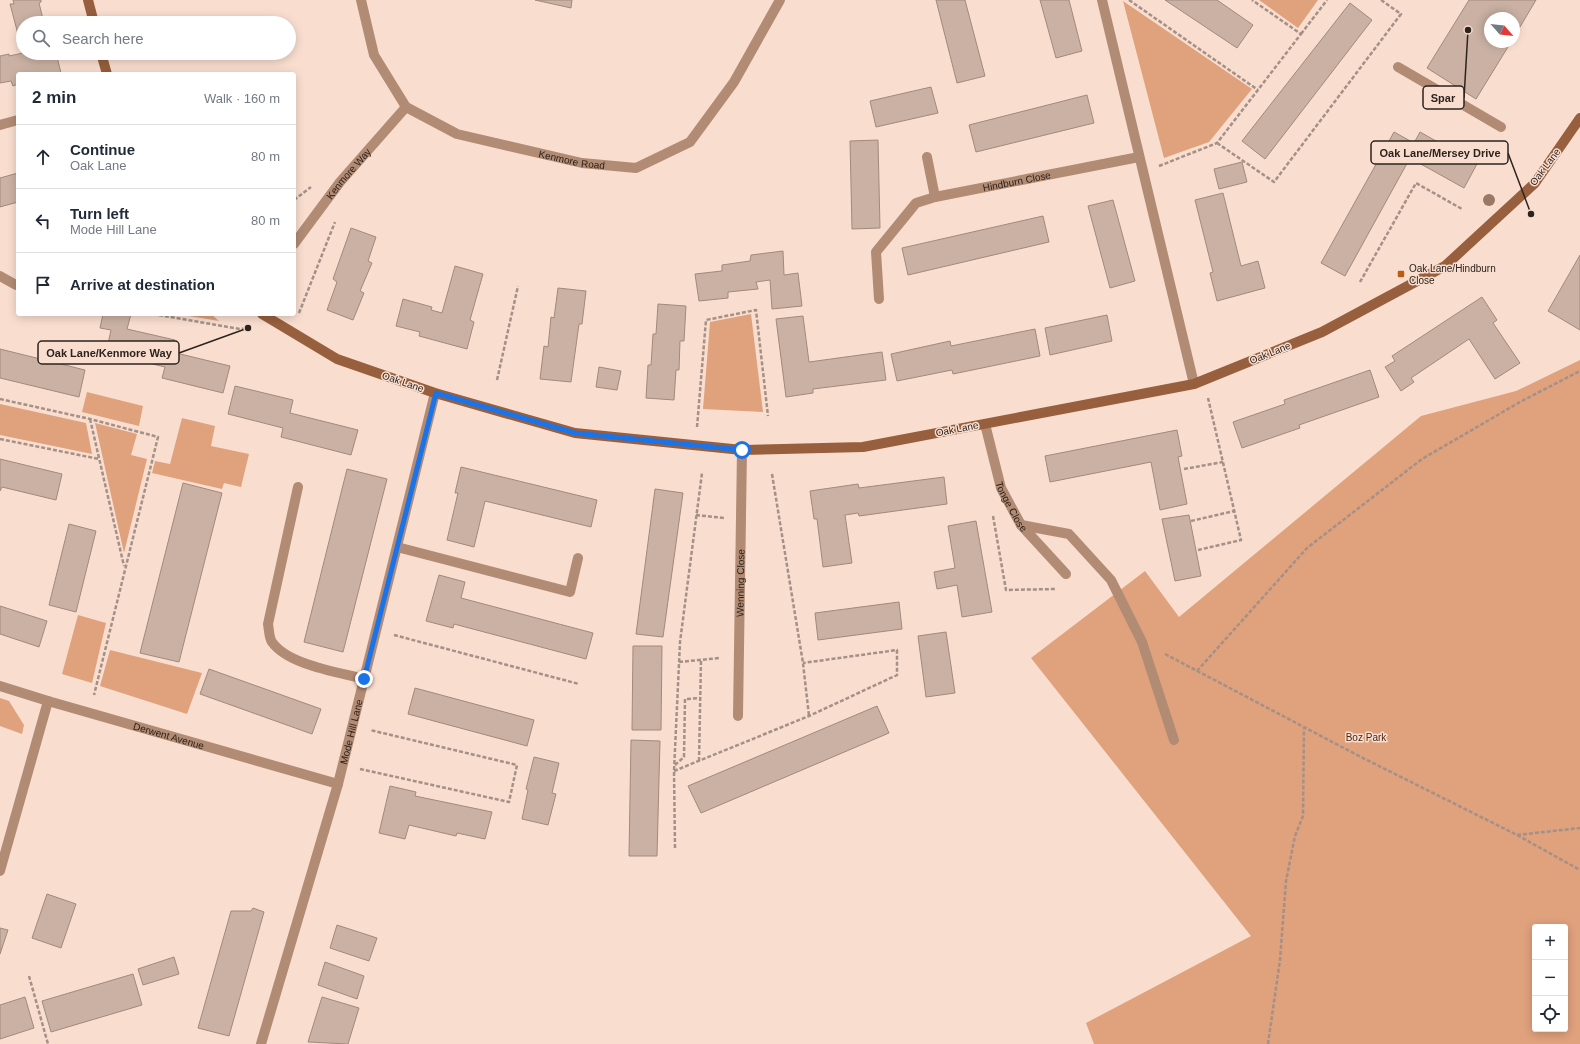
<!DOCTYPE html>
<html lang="en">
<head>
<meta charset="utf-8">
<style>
  :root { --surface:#fff; --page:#f6f6f7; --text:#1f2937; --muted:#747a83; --line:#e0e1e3 }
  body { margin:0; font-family:Arial,sans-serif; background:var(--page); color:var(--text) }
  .controls { position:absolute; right:12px; bottom:12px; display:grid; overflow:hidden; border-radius:4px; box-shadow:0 2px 10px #0003 }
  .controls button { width:36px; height:36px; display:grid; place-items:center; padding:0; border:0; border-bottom:1px solid var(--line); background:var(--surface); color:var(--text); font:20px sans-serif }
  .compass { position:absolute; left:1484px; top:12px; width:36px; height:36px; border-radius:50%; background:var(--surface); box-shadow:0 2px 10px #0003; rotate:117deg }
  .stop { position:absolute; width:12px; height:12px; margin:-9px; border:3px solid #1a73e8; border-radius:50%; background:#fff }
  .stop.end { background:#1a73e8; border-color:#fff; box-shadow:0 1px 4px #0008 }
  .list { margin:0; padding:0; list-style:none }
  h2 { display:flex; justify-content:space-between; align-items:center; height:52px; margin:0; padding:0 16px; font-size:17px }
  h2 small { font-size:13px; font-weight:400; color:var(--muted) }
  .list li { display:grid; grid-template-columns:26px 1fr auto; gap:12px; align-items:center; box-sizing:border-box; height:64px; padding:0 16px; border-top:1px solid var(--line) }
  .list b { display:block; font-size:15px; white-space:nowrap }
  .list p { margin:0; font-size:13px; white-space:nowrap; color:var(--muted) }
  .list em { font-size:13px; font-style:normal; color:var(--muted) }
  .icon { flex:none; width:22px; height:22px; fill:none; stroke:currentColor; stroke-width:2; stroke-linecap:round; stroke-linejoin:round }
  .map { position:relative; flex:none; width:1580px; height:1044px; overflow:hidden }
  .search { position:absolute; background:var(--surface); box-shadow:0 2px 10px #0003; left:16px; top:16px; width:280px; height:44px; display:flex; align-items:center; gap:10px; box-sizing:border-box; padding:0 14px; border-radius:22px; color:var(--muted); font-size:15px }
  .panel { position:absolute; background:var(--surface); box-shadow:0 2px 10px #0003; left:16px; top:72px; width:280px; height:244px; border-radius:4px }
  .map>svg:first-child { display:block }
</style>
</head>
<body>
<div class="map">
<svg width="1580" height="1044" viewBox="0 0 1580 1044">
  <rect width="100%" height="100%" fill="#f9ded0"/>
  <!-- green -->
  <path fill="#e0a17d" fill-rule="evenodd" d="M 1259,0 L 1318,0 L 1298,28 Z
    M 1123,1 L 1252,89 L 1209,142 L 1164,158 Z
    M 177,314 L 211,314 L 219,321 Z
    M 751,314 L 763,412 L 703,409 L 710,322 Z
    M 1580,360 L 1580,1044 L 1094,1044 L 1086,1023 L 1251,936 L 1031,658 L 1145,571 L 1179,617 L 1421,416 L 1516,391 ZM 1535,927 L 1565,927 L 1565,1029 L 1535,1029 Z
    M 87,392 L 143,406 L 139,426 L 82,412 Z
    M 0,404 L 86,423 L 92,454 L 0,435 Z
    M 182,418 L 215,426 L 211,446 L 249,454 L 241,487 L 224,483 L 222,489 L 152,473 L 155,461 L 170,464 Z
    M 95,423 L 137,434 L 131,455 L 147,459 L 124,553 Z
    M 78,615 L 106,623 L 92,683 L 62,674 Z
    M 110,650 L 202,673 L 187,714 L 100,686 Z
    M 0,698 L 9,701 L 24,725 L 22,734 L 0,726 Z"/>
  <!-- building -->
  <path fill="#cab1a3" stroke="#a1897c" d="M 13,0 L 41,0 L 41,2 L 39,3 L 44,23 L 23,23 L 23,53 L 56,53 L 61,73 L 18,74 L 18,84 L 13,86 L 11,81 L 0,83 L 0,56 L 9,54 L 9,56 L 23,53 L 10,4 L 14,4 Z
    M 535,0 L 572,0 L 571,8 Z
    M 936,0 L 965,0 L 985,76 L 957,83 Z
    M 1040,0 L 1069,0 L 1082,51 L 1056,58 Z
    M 1165,0 L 1217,0 L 1253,25 L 1237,48 Z
    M 1469,0 L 1536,0 L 1514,37 L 1514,18 L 1490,18 L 1490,42 L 1511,42 L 1476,99 L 1427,68 Z
    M 1350,3 L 1372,20 L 1265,159 L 1242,141 Z
    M 931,87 L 938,113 L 876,127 L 870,101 Z
    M 1087,95 L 1094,123 L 976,152 L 969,125 Z
    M 1394,132 L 1414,143 L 1420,132 L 1477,164 L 1464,188 L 1410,158 L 1345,276 L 1321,263 Z
    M 878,140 L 880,228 L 852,229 L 850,141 Z
    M 1242,162 L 1247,182 L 1219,189 L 1214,169 Z
    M 18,173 L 18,202 L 0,207 L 0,178 Z
    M 1223,193 L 1241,266 L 1258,261 L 1265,288 L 1217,301 L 1210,273 L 1213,272 L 1195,200 Z
    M 1113,200 L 1135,281 L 1110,288 L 1088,206 Z
    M 1043,216 L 1049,242 L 908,275 L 902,248 Z
    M 351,228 L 376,237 L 368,261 L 372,263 L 360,291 L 364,293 L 353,320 L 327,310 L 337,282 L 333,279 Z
    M 783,251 L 784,275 L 798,273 L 802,306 L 772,309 L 770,280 L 756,282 L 758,289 L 728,292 L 728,298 L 699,301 L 695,274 L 722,271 L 722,265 L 750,261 L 751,255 Z
    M 1580,255 L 1580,330 L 1548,311 Z
    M 455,266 L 483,274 L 470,320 L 474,322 L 467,349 L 419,336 L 420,332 L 396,326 L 403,299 L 432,307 L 431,310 L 442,313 Z
    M 558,288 L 586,291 L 582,324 L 579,324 L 571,382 L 540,379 L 544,346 L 548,347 L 551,317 L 554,318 Z
    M 1482,297 L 1497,320 L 1493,323 L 1520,363 L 1495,379 L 1469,339 L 1411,378 L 1414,382 L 1401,391 L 1385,367 L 1395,361 L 1392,356 Z
    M 658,304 L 686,306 L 684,341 L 680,341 L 679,370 L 676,370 L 674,400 L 646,398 L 648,365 L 651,365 L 653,334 L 656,334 Z
    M 103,314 L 131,314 L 127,329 L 175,340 L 172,352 L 230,366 L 223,393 L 162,378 L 165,367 L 106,353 L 111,330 L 100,328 Z
    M 1107,315 L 1112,341 L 1050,355 L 1045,328 Z
    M 803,316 L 809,362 L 882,352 L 886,380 L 813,389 L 813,393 L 786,397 L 776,319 Z
    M 1035,329 L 1040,356 L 953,374 L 952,370 L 897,381 L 891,354 L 950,341 L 951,346 Z
    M 0,349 L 85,370 L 79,397 L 0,378 Z
    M 599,367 L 621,371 L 617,390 L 596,387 Z
    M 1370,370 L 1379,397 L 1299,425 L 1300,428 L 1242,448 L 1233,422 L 1285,404 L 1284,400 Z
    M 235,386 L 293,400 L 290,413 L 358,430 L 351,455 L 281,437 L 283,428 L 228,414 Z
    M 1177,430 L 1182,456 L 1178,457 L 1187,504 L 1160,510 L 1151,462 L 1050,482 L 1045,456 Z
    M 0,459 L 62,474 L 56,500 L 2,487 L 0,491 Z
    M 461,467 L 597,500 L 591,527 L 485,501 L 474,547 L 447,540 L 458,493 L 455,493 Z
    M 347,469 L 387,479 L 343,652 L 304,642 Z
    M 944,477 L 947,504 L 859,516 L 858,513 L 845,515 L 852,563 L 823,567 L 817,519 L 814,519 L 810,491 L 858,484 L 859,488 Z
    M 183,483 L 222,493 L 179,662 L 140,653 Z
    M 655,489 L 683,493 L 663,637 L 636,634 Z
    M 1189,515 L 1201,576 L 1175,581 L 1162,519 Z
    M 976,521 L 992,612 L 962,617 L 957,585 L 937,589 L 934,572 L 955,568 L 948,526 Z
    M 69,524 L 96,531 L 76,612 L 49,605 Z
    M 439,575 L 465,582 L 461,598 L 593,633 L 586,659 L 454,624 L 453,628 L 426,621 Z
    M 899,602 L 902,629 L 818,640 L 815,613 Z
    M 0,606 L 47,621 L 39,647 L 0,634 Z
    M 946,632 L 955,693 L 926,697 L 918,636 Z
    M 633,646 L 662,646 L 661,730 L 632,730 Z
    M 209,669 L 321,709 L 312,734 L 200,694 Z
    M 415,688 L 534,720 L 527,746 L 408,714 Z
    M 877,706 L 889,733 L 701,813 L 688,786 Z
    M 631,740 L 660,741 L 657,856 L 629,856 Z
    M 534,757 L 559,763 L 552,793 L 556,794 L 548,825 L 522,819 L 528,790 L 526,789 Z
    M 390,786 L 416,792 L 415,796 L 492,812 L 485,839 L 457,833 L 456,836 L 409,825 L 405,839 L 379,833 Z
    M 47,894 L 76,904 L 61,948 L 32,938 Z
    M 253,908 L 264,912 L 229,1036 L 198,1028 L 231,911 L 251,911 Z
    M 337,925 L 377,938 L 369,961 L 330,948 Z
    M 0,928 L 8,930 L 0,954 Z
    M 174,957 L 179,974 L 143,985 L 138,969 Z
    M 325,962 L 364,976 L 357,999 L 318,985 Z
    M 133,974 L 142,1005 L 51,1032 L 42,1001 Z
    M 25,997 L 34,1028 L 0,1039 L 0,1005 Z
    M 322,997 L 359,1008 L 348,1044 L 308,1042 Z"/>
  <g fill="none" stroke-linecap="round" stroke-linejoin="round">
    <!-- path -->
    <path stroke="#a49086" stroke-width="2.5" stroke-dasharray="4 2" stroke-linecap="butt" d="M 1129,0 L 1258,90
      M 1301,34 L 1327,0
      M 1217,143 L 1274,182 L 1401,14 L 1381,0
      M 1159,166 L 1217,143 L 1301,34 L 1252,0
      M 294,200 L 311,187
      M 1360,282 L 1416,183 L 1462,209
      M 299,313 L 335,222
      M 153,314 L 240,329 L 251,328
      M 497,380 L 518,286
      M 0,399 L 90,419 L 158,437 L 94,695
      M 90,419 L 124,566
      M 697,427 L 706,320 L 756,310 L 768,416
      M 0,439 L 99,459
      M 1184,469 L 1223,462
      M 772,474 L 803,663 L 809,716
      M 696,515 L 724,518
      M 993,516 L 1006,590 L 1056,589
      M 1191,521 L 1234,511
      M 1198,550 L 1241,540 L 1208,398
      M 394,635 L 579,684
      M 1165,654 L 1361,757 L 1517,835 L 1580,870
      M 679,662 L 720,658
      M 1197,671 L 1307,548 L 1422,459 L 1520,402 L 1580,371
      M 699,761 L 701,659
      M 675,765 L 684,757 L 685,699 L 701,698
      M 360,769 L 509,802 L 517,765 L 370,730
      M 674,771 L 809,716 L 897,675 L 897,650 L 803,663
      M 1517,835 L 1580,828
      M 675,848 L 674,771 L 680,642 L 702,473
      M 29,976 L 48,1044
      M 1268,1044 L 1280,960 L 1286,881 L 1295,836 L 1303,816 L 1304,727"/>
    <!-- lane -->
    <path stroke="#b28b74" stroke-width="10" d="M 1398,67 L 1501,127
      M 0,276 L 16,285
      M 879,299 L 876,252 L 916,203 L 935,197
      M 298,487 L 268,624 C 269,629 269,638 272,642 C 288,665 338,672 364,679
      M 1021,525 L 1069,534 L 1111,580 L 1142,642 L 1174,740
      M 397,547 L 570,592 L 578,558"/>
    <!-- street -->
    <g stroke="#b28b74" stroke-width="10">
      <path id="s1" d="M 361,0 L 374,55 L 406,107 L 457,134 L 582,163 L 636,168 L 690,142 L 734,82 L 780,0"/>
      <path d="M 1102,0 L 1194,384"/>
      <path d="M 0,125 L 18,120"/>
      <path id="s2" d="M 927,157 L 935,197 L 1139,157"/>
      <path id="s3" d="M 294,244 L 340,182 L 406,107"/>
      <path id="s4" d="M 985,424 L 1001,488 L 1021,525 L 1066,574"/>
      <path id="s5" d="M 0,686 L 48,701 L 338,784"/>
      <path id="s6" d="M 738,716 L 742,450"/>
      <path d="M 0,871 L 48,701"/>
      <path id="s7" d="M 261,1044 L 338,784 L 435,393"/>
    </g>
    <!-- secondary -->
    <path stroke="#975f3d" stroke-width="10" d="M 88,0 L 94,23
      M 101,53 L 107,74
      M 262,314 L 337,359 L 435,393 L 575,433 L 742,450 L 863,447 L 1194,384 L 1322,332 L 1445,266 L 1535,183 L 1580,118"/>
  </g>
  <!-- trees -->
  <circle fill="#997966" cx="1489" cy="200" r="6"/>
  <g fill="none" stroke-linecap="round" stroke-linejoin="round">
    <!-- route -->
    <path stroke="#1a73e8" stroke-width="5" d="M 364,679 L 436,393 L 575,433 L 742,450"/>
  </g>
  <!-- markers -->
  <rect fill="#bc5d15" stroke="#f9ded0" stroke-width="1.5" x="1397" y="270" width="8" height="8" rx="2"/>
  <g text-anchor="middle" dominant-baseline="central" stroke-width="3" stroke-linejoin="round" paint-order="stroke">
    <!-- street labels -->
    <g font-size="10" fill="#2c231d" stroke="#f9ded0">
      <text stroke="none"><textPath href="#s1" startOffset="293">Kenmore Road</textPath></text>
      <text transform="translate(1545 167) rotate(-53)">Oak Lane</text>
      <text stroke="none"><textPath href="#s3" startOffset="89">Kenmore Way</textPath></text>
      <text stroke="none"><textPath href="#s2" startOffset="124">Hindburn Close</textPath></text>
      <text transform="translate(1270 353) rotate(-22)">Oak Lane</text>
      <text transform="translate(403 382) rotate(19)">Oak Lane</text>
      <text transform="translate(957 429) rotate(-11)">Oak Lane</text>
      <text stroke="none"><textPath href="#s4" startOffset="87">Tonge Close</textPath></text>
      <text stroke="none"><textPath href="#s6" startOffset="133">Wenning Close</textPath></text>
      <text stroke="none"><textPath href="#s7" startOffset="325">Mode Hill Lane</textPath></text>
      <text stroke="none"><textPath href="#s5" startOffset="176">Derwent Avenue</textPath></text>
    </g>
    <!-- poi labels -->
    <g font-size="10" fill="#2c231d" stroke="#f9ded0" text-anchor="start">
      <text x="1409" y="268">Oak Lane/Hindburn<tspan x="1409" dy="12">Close</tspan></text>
    </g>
    <!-- park labels -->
    <g font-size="10" fill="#4a2610" stroke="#f9ded0">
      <text x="1366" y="737">Boz Park</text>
    </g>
  </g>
  <!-- callouts -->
  <path fill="none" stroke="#2c231d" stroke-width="1.5" d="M1468 30L1464 98M1531 214L1508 153M248 328L179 353"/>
  <g fill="#2c231d" stroke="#f9ded0" stroke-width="1.5">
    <circle cx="1468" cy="30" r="4"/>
    <circle cx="1531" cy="214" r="4"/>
    <circle cx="248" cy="328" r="4"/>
  </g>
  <g fill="#f9ded0" stroke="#2c231d" stroke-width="1.5">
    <rect x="1423" y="86" width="41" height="23" rx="4"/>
    <rect x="1371" y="141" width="137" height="23" rx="4"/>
    <rect x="38" y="341" width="141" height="23" rx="4"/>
  </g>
  <g font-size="11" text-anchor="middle" font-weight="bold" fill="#2c231d">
    <text x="1443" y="102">Spar</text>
    <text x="1440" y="157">Oak Lane/Mersey Drive</text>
    <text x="109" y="357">Oak Lane/Kenmore Way</text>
  </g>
</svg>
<div class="controls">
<button>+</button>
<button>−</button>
<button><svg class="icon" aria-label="locate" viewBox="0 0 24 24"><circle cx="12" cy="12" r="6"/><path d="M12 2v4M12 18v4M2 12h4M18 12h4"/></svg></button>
</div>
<svg class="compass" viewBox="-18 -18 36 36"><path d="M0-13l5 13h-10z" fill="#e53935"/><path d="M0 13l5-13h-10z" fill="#747a83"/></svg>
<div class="stop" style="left:742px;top:450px"></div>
<div class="stop end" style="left:364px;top:679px"></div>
<div class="search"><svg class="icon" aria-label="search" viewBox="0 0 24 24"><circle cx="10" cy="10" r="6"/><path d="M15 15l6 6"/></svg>Search here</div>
<section class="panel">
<h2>2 min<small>Walk · 160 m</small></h2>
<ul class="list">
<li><svg class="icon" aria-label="ahead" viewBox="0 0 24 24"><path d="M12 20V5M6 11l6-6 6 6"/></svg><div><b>Continue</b><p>Oak Lane</p></div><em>80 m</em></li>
<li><svg class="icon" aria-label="left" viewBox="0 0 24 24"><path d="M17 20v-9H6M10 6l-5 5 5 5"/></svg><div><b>Turn left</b><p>Mode Hill Lane</p></div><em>80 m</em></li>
<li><svg class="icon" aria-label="arrive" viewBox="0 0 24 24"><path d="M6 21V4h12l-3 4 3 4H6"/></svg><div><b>Arrive at destination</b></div></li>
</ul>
</section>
</div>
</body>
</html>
